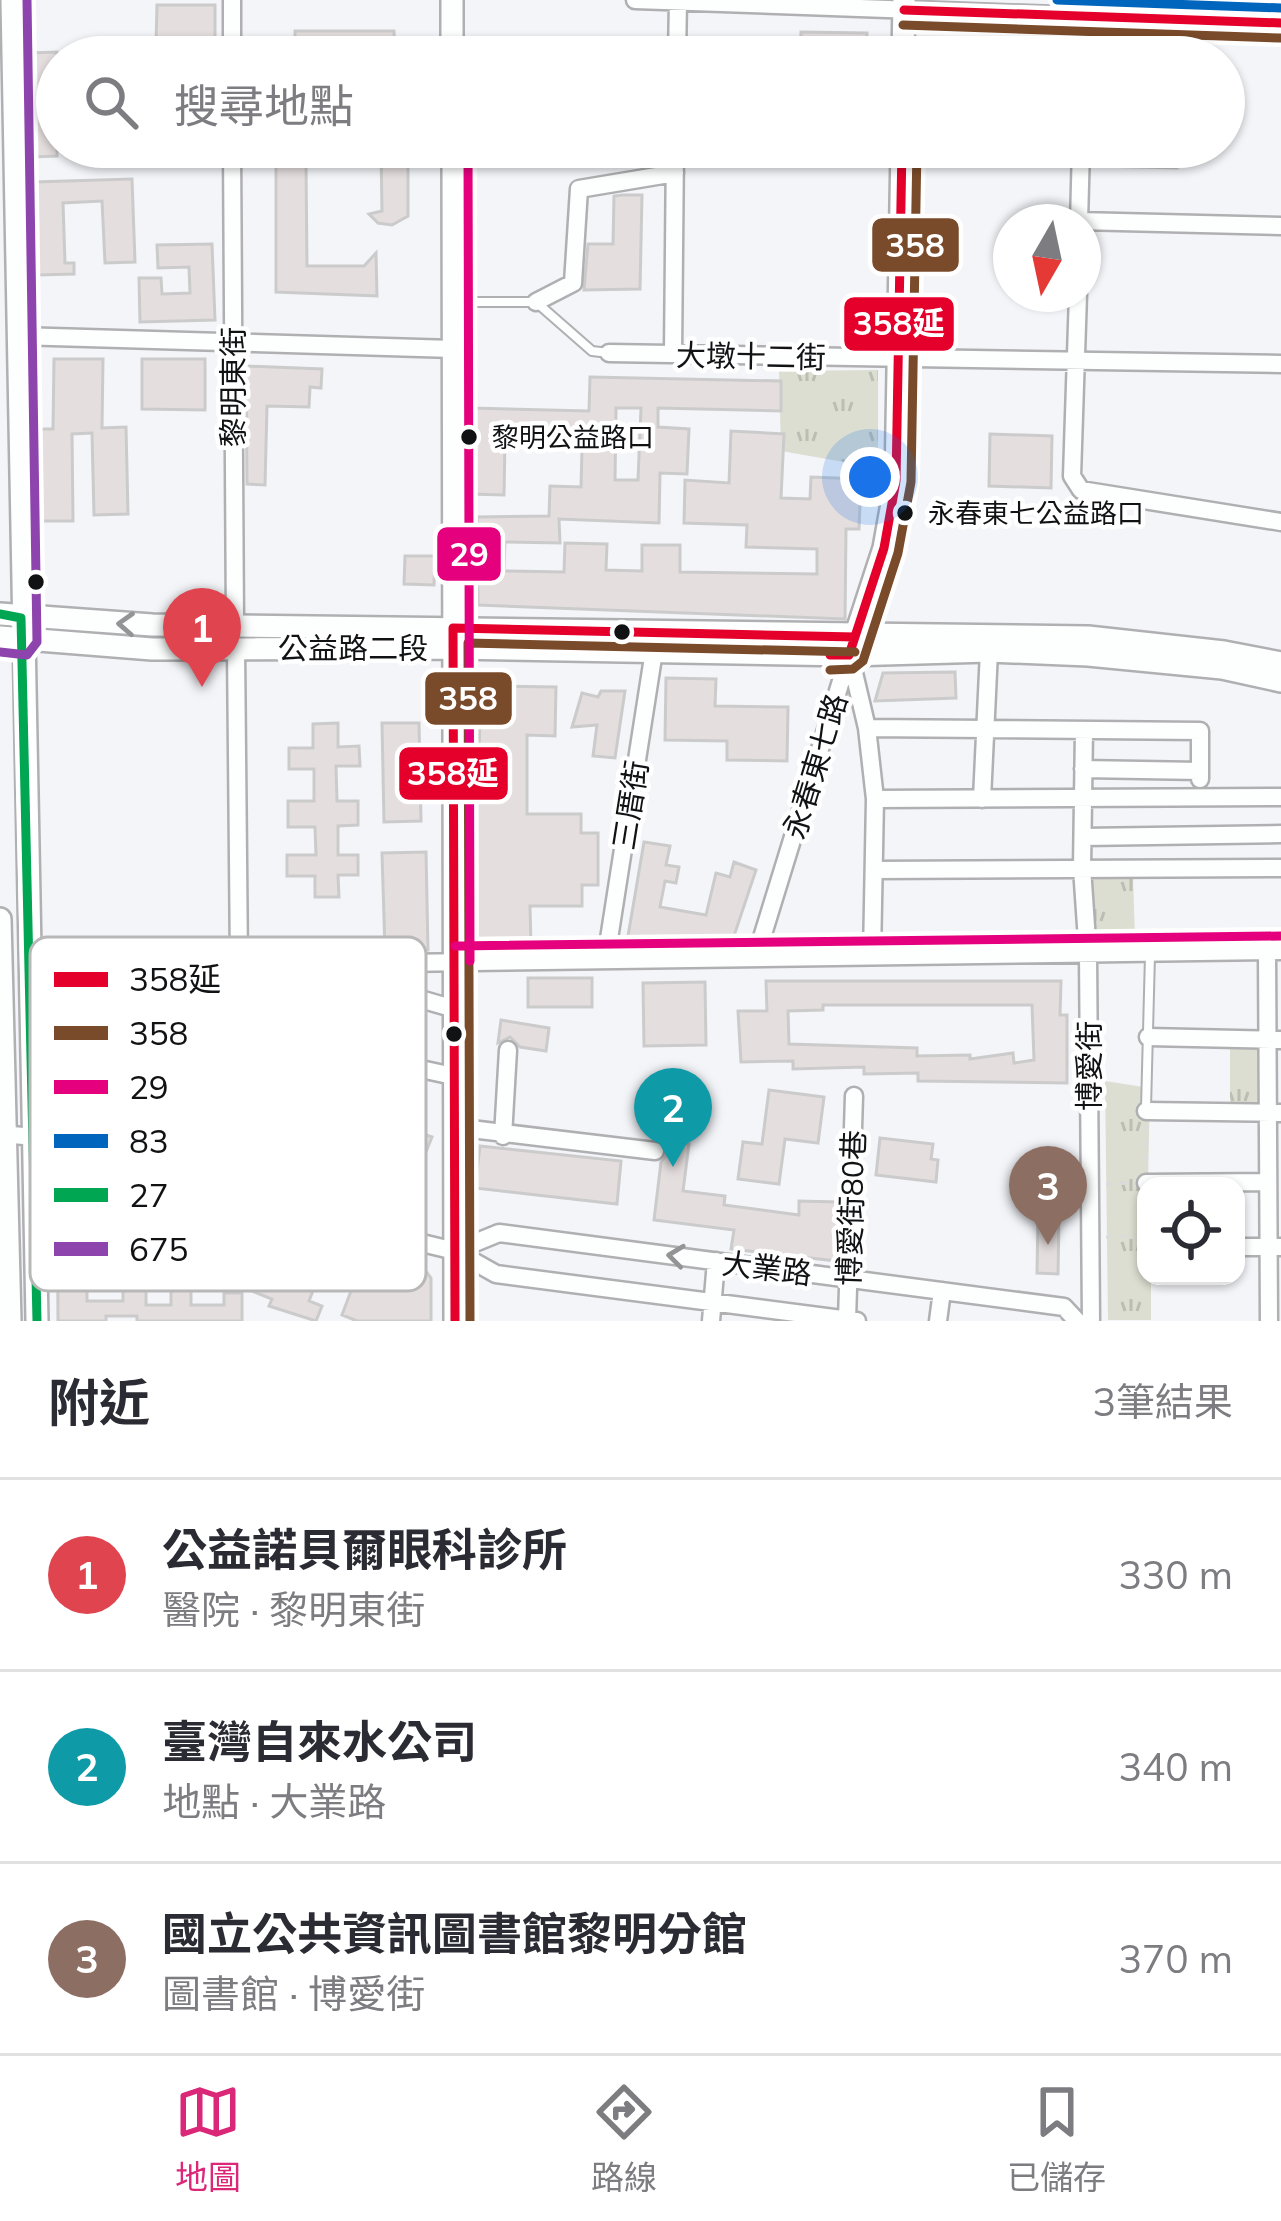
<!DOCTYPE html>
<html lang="zh-TW">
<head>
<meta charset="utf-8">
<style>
  :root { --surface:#fff; --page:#f2f2f3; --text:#2b2b33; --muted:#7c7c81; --line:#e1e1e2; --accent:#db2777 }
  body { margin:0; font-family:Mulish,"Noto Sans TC",sans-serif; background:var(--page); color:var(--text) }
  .controls { position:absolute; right:36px; bottom:36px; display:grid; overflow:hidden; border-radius:24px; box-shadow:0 3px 9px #0004 }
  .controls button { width:108px; height:108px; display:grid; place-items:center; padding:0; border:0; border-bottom:3px solid var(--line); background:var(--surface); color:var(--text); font:60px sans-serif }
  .compass { position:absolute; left:993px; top:204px; width:108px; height:108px; border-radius:50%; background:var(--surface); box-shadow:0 3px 9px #0004; rotate:189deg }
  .you { position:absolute; left:870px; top:477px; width:42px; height:42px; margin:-30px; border:9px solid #fff; border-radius:50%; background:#1a73e8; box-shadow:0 0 0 18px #1a73e833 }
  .badge { display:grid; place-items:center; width:78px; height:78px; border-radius:50%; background:var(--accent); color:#fff; font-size:39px; font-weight:700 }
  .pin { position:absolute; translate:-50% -99px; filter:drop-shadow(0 3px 6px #0008) }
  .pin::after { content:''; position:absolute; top:63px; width:42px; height:36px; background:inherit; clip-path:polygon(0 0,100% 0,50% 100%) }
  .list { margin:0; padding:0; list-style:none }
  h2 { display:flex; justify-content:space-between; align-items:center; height:156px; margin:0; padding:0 48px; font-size:51px }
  h2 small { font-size:39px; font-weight:400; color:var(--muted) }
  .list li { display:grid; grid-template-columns:78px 1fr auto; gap:36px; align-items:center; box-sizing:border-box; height:192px; padding:0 48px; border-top:3px solid var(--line) }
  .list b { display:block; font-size:45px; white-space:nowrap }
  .list p { margin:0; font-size:39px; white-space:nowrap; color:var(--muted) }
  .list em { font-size:39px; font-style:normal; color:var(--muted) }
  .icon { flex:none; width:66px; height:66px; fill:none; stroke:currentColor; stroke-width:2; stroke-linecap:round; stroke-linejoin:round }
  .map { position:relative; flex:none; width:1281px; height:1321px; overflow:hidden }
  .search { position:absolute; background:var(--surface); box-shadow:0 3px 9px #0004; left:36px; right:36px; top:36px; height:132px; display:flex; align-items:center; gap:30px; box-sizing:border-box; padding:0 42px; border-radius:66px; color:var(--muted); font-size:45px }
  .sheet { height:732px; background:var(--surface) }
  nav { display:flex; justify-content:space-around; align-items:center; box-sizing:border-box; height:168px; border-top:3px solid var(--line); background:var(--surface); font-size:33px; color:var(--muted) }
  nav a { display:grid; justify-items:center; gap:6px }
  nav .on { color:var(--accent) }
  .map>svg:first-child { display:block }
</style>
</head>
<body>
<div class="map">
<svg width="1281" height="1321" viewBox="0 0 1281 1321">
  <defs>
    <pattern id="grass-tufts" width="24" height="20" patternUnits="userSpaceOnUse" patternTransform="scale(3)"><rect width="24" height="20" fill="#dcded1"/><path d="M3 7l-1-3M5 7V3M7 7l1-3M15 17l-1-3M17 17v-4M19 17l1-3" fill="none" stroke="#bcbdb3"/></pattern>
  </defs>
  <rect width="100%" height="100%" fill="#f4f5f9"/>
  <!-- grass -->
  <path fill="url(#grass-tufts)" d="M 878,370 L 878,468 L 781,451 L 779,371 Z
    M 1133,874 L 1135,940 L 1091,940 L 1087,876 Z
    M 1230,1042 L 1264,1042 L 1264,1107 L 1230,1106 Z
    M 1105,1081 L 1150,1088 L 1146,1276 L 1151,1276 L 1151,1320 L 1108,1320 Z"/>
  <!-- building -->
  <path fill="#e5dede" stroke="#cbcbcc" stroke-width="3" fill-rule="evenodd" d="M 157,5 L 215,5 L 215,45 L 156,44 Z
    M 295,31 L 394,31 L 395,57 L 295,57 Z
    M 801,32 L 867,33 L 866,57 L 800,57 Z
    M 57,52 L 57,156 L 31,157 L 28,53 Z
    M 381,147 L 408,147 L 408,216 L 392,225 L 378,223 L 369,214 L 382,211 Z
    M 1102,147 L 1178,147 L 1177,168 L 1101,166 Z
    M 276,164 L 306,165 L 307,266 L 364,266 L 376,253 L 377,296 L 276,292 Z
    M 132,179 L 135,262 L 105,263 L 102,201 L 63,203 L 65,263 L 74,263 L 74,274 L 38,275 L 34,182 Z
    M 622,195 L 642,195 L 640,289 L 584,290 L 588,244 L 613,244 L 614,196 Z
    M 212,244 L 215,320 L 140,322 L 139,278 L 161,278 L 162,294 L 190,293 L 189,267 L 158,268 L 157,245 Z
    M 54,359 L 103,359 L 102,428 L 126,427 L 128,514 L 94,515 L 92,433 L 72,434 L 73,521 L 37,521 L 36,429 L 53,429 Z
    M 142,359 L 205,359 L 205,410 L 142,409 Z
    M 246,366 L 322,369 L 321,388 L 310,387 L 309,407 L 267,406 L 265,485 L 247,484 Z
    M 590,377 L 781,381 L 781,411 L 658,408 L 658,427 L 689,429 L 687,474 L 660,473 L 659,523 L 559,519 L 560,543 L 505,542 L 504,571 L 564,572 L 565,543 L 607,544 L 606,570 L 642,571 L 642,545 L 680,545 L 680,572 L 817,574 L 817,549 L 746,547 L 747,525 L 684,523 L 685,480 L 729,483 L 731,431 L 784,434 L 781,498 L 810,499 L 811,477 L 861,479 L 859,529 L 846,529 L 845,619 L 478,605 L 477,517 L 549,516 L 550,486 L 581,487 L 582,448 L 569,448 L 569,441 L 505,439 L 504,495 L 469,494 L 471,408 L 589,411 ZM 616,408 L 641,408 L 638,480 L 615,480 Z
    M 990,434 L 1052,436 L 1051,488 L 989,486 Z
    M 405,556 L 435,556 L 434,585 L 404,584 Z
    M 955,672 L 956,698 L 875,701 L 883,673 Z
    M 666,678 L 716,679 L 715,706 L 788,707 L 787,761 L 727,760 L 727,741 L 665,740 Z
    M 481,686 L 556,687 L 555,736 L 527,735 L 527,814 L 581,814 L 581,833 L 598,833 L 598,885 L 582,885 L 582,906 L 530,906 L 531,946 L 486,947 L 477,942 L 474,751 L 479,751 Z
    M 601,691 L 625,691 L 615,758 L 593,756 L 597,725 L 572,727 L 582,693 L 598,697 Z
    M 338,723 L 338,747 L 359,746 L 360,766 L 336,766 L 337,801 L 358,801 L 358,825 L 338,826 L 338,855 L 358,855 L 358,875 L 338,875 L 339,897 L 315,897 L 315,876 L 287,876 L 287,855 L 316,855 L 315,827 L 288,827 L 288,801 L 314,801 L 314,769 L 289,769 L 289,748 L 313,748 L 313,724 Z
    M 382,723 L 419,723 L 421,821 L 384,822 Z
    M 644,842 L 670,846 L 666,865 L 679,867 L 676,883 L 665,881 L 660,907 L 706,915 L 716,873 L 730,877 L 734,862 L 756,870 L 732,942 L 701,946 L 654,936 L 653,941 L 628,936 Z
    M 426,852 L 428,950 L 385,950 L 382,853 Z
    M 528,978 L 592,978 L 592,1007 L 528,1007 Z
    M 766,981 L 1061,981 L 1060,1015 L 1067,1015 L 1067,1083 L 918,1081 L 918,1073 L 864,1074 L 864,1067 L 793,1069 L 793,1061 L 741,1062 L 738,1011 L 767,1011 ZM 823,1005 L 1032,1005 L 1034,1060 L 1014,1063 L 1013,1053 L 970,1059 L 970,1055 L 917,1056 L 917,1048 L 789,1044 L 788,1011 L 823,1010 Z
    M 705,982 L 706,1045 L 644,1046 L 643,983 Z
    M 501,1020 L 549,1028 L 546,1051 L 520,1047 L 510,1037 L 498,1043 Z
    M 769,1090 L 824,1097 L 818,1143 L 785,1139 L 779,1184 L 738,1179 L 743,1142 L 762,1144 Z
    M 162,1091 L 174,1095 L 171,1104 L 314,1153 L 316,1148 L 333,1154 L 331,1159 L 359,1169 L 361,1164 L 393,1175 L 400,1154 L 366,1142 L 368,1136 L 346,1129 L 352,1110 L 432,1137 L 403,1209 L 138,1117 L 146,1095 L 159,1099 Z
    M 880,1138 L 933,1144 L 931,1159 L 938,1160 L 936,1182 L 876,1175 Z
    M 663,1141 L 689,1144 L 683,1191 L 725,1196 L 724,1205 L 799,1215 L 799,1201 L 838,1202 L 836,1261 L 731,1249 L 734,1230 L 654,1220 L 661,1162 L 667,1154 Z
    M 480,1146 L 621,1161 L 617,1204 L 475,1188 Z
    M 64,1165 L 110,1166 L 110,1191 L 84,1191 L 84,1219 L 103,1219 L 103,1248 L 110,1248 L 110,1273 L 87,1273 L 87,1301 L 123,1301 L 123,1288 L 146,1288 L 146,1305 L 171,1305 L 171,1268 L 127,1250 L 139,1219 L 169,1220 L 118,1200 L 128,1170 L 404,1272 L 405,1263 L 422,1266 L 431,1278 L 431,1321 L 357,1321 L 342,1315 L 354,1283 L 321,1270 L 309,1301 L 322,1306 L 316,1321 L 269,1306 L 272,1299 L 242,1287 L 257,1247 L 216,1230 L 200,1271 L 191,1267 L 191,1305 L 224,1305 L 224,1293 L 242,1293 L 242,1321 L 137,1321 L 137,1316 L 106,1316 L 106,1321 L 58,1321 L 57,1173 Z
    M 1038,1216 L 1059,1216 L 1058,1274 L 1037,1273 Z"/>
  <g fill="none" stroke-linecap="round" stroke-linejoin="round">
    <defs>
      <path id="service" d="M 456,302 L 536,302 L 592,351 L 609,353
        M 1146,1108 L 1150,955"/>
      <path id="minor" d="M 232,0 L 232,57
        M 635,0 L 1281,23
        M 677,57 L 678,0
        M 1082,57 L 1083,15
        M 232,147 L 235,626
        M 1079,221 L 1281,226
        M 1079,222 L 1081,147
        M 1078,294 L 1072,476 L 1081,490 L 1281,522
        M 536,302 L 573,283 L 579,189 L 675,173
        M 18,336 L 453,349
        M 609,353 L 1281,364
        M 673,354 L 675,147
        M 236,648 L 239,964
        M 850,656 L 867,728 L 875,799 L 872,956
        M 867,728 L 1200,731 L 1200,771
        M 1084,730 L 1082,868 L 1088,955 L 1091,1321
        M 1083,769 L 1200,771 L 1200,779
        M 875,799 L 1281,797
        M 982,799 L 989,651
        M 1083,837 L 1281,834
        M 874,870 L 1281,868
        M 1267,951 L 1269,1321
        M 756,957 L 849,655
        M 606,958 L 654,651
        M 192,965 L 189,1013 L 201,1021 L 453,1076
        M 29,968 L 1281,951
        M 312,968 L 455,1009
        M 1148,1037 L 1281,1040
        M 1146,1111 L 1281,1113
        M 454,1127 L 655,1151
        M 0,1134 L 128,1145 L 186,1160 L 314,1217 L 455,1251 L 496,1274 L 857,1321
        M 503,1136 L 508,1050
        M 1146,1183 L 1267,1182
        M 1236,1247 L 1281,1247
        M 455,1251 L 499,1233 L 1064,1307 L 1077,1321
        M 847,1320 L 854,1096
        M 711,1321 L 716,1261
        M 938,1321 L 942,1291"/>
      <path id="tertiary" d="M 12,0 L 37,1321
        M 903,57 L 904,0
        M 851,649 L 884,548 L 896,481 L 902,147
        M 0,919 L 10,1321"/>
      <path id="secondary" d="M 452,0 L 452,57
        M 453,147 L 455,1321
        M 0,614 L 152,625 L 1088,637 L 1224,652 L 1281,663
        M 0,637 L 152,649 L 453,648 L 849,655 L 989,651 L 1088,655 L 1222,668 L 1281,681"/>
    </defs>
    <!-- service casing -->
    <use href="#service" stroke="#b0b0b3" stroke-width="12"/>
    <!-- minor casing -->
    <use href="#minor" stroke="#b0b0b3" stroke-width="21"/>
    <!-- tertiary casing -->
    <use href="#tertiary" stroke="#b0b0b3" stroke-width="26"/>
    <!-- secondary casing -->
    <use href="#secondary" stroke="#b0b0b3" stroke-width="26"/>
    <!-- path -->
    <path stroke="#dadbdc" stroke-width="3" stroke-dasharray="6 9" stroke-linecap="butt" d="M 1146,1125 L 1146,1169
      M 1106,1184 L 1132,1183
      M 1106,1237 L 1146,1236"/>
    <!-- service -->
    <use href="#service" stroke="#fdfefe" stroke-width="8"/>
    <!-- minor -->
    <use href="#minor" stroke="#fdfefe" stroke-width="16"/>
    <!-- tertiary -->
    <use href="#tertiary" stroke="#fdfefe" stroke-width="21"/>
    <!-- secondary -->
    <use href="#secondary" stroke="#fdfefe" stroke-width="21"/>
    <defs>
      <path id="bus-1" d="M 904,10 L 1281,23
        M 830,655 L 849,655 L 884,548 L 896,481 L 902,147
        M 455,1321 L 453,628 L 855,637"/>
      <path id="bus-2" d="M 903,25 L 1280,38
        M 830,670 L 853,669 L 863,661 L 898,553 L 911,482 L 917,147
        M 470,1321 L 468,643 L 855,652"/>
      <path id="bus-3" d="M 468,147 L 470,961
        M 455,946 L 1281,936"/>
      <path id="bus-4" d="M 1057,0 L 1281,8"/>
      <path id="bus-5" d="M 0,614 L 21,618 L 37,1321"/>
      <path id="bus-6" d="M 0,652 L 27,655 L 37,642 L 27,0"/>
    </defs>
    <!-- bus-1 casing -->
    <use href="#bus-1" stroke="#fff" stroke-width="18"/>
    <!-- bus-2 casing -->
    <use href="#bus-2" stroke="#fff" stroke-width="18"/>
    <!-- bus-3 casing -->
    <use href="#bus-3" stroke="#fff" stroke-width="18"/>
    <!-- bus-4 casing -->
    <use href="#bus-4" stroke="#fff" stroke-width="18"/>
    <!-- bus-5 casing -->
    <use href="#bus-5" stroke="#fff" stroke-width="18"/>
    <!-- bus-6 casing -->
    <use href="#bus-6" stroke="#fff" stroke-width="18"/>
    <!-- bus-1 -->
    <use href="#bus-1" stroke="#e4002b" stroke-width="9"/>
    <!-- bus-2 -->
    <use href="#bus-2" stroke="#7a4b2a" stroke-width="9"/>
    <!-- bus-3 -->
    <use href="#bus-3" stroke="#e5007d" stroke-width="9"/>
    <!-- bus-4 -->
    <use href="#bus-4" stroke="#0065bd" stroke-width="9"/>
    <!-- bus-5 -->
    <use href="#bus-5" stroke="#00a651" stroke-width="9"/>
    <!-- bus-6 -->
    <use href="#bus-6" stroke="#8e44ad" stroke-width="9"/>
  </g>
  <!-- one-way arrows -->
  <defs><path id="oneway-chevron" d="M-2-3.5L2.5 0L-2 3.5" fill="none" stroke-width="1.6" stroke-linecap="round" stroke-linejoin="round" transform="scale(3)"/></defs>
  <g stroke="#939495">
    <use href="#oneway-chevron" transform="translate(126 624) rotate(-177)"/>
    <use href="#oneway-chevron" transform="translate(676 1256) rotate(-173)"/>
  </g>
  <!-- markers -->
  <g fill="#111214" stroke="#fff" stroke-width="4.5">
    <circle cx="469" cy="437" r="10"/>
    <circle cx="905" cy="513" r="10"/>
    <circle cx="36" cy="582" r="10"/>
    <circle cx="622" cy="632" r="10"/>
    <circle cx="454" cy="1034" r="10"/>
  </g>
  <g text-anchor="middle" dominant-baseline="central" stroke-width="9" stroke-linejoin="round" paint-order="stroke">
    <!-- bus labels -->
    <g font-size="27" fill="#111214" stroke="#fff" text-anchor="start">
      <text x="492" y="437">黎明公益路口</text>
      <text x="928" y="513">永春東七公益路口</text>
    </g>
    <!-- street labels -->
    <g font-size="30" fill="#111214" stroke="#fff">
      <text transform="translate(751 356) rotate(1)">大墩十二街</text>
      <text transform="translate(233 387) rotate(-90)">黎明東街</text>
      <text x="353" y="648">公益路二段</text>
      <text transform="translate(815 766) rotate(-73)">永春東七路</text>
      <text transform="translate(630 805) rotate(-81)">三厝街</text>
      <text transform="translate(1089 1066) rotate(-90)">博愛街</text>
      <text transform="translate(851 1208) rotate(-88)">博愛街80巷</text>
      <text transform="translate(767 1268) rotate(7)">大業路</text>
    </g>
  </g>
  <!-- legend -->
  <rect x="30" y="937" width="396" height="354" rx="18" fill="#fff" stroke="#b8b8b8" stroke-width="3"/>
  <rect x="54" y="972" width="54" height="15" fill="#e4002b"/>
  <rect x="54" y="1026" width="54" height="14" fill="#7a4b2a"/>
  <rect x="54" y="1080" width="54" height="14" fill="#e5007d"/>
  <rect x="54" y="1134" width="54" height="14" fill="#0065bd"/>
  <rect x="54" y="1188" width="54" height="14" fill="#00a651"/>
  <rect x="54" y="1242" width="54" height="14" fill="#8e44ad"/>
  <g font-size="33" fill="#111214">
    <text x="129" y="991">358延</text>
    <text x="129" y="1045">358</text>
    <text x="129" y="1099">29</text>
    <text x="129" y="1153">83</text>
    <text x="129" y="1207">27</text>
    <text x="129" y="1261">675</text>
  </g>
  <g stroke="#fff" stroke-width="4.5">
    <rect x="870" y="216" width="91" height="58" rx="12" fill="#7a4b2a"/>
    <rect x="842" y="295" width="114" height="58" rx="12" fill="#e4002b"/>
    <rect x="435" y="525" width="68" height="58" rx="12" fill="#e5007d"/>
    <rect x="423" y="670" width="91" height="57" rx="12" fill="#7a4b2a"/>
    <rect x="397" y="745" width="113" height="57" rx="12" fill="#e4002b"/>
  </g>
  <g font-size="33" text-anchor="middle" font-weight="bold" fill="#fff">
    <text x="915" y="257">358</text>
    <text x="899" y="335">358延</text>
    <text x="469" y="566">29</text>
    <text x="468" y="710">358</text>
    <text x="453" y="785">358延</text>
  </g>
</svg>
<div class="controls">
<button><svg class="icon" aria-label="locate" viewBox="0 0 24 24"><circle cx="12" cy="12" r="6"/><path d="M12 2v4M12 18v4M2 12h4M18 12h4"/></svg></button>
</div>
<svg class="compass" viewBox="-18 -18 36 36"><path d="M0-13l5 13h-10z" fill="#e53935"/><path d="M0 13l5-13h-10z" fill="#7c7c81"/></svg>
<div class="you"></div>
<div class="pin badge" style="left:202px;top:687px;background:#e0444e">1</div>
<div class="pin badge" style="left:673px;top:1167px;background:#0f9aa8">2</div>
<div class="pin badge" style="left:1048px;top:1245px;background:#8d6e63">3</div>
<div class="search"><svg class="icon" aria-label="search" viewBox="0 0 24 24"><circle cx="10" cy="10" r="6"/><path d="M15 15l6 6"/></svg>搜尋地點</div>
</div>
<section class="sheet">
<h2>附近<small>3筆結果</small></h2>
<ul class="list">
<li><span class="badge" style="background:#e0444e">1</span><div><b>公益諾貝爾眼科診所</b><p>醫院 · 黎明東街</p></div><em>330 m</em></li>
<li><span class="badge" style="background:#0f9aa8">2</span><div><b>臺灣自來水公司</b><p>地點 · 大業路</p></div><em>340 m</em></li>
<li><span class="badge" style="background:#8d6e63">3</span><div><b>國立公共資訊圖書館黎明分館</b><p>圖書館 · 博愛街</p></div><em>370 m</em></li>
</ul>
</section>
<nav>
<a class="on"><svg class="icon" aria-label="map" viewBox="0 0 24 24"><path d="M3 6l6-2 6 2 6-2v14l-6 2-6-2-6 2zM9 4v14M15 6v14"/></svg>地圖</a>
<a><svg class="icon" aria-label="directions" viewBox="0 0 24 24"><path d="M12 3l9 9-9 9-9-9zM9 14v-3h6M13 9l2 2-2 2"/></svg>路線</a>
<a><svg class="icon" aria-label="saved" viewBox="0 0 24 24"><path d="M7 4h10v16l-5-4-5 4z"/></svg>已儲存</a>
</nav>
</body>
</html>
